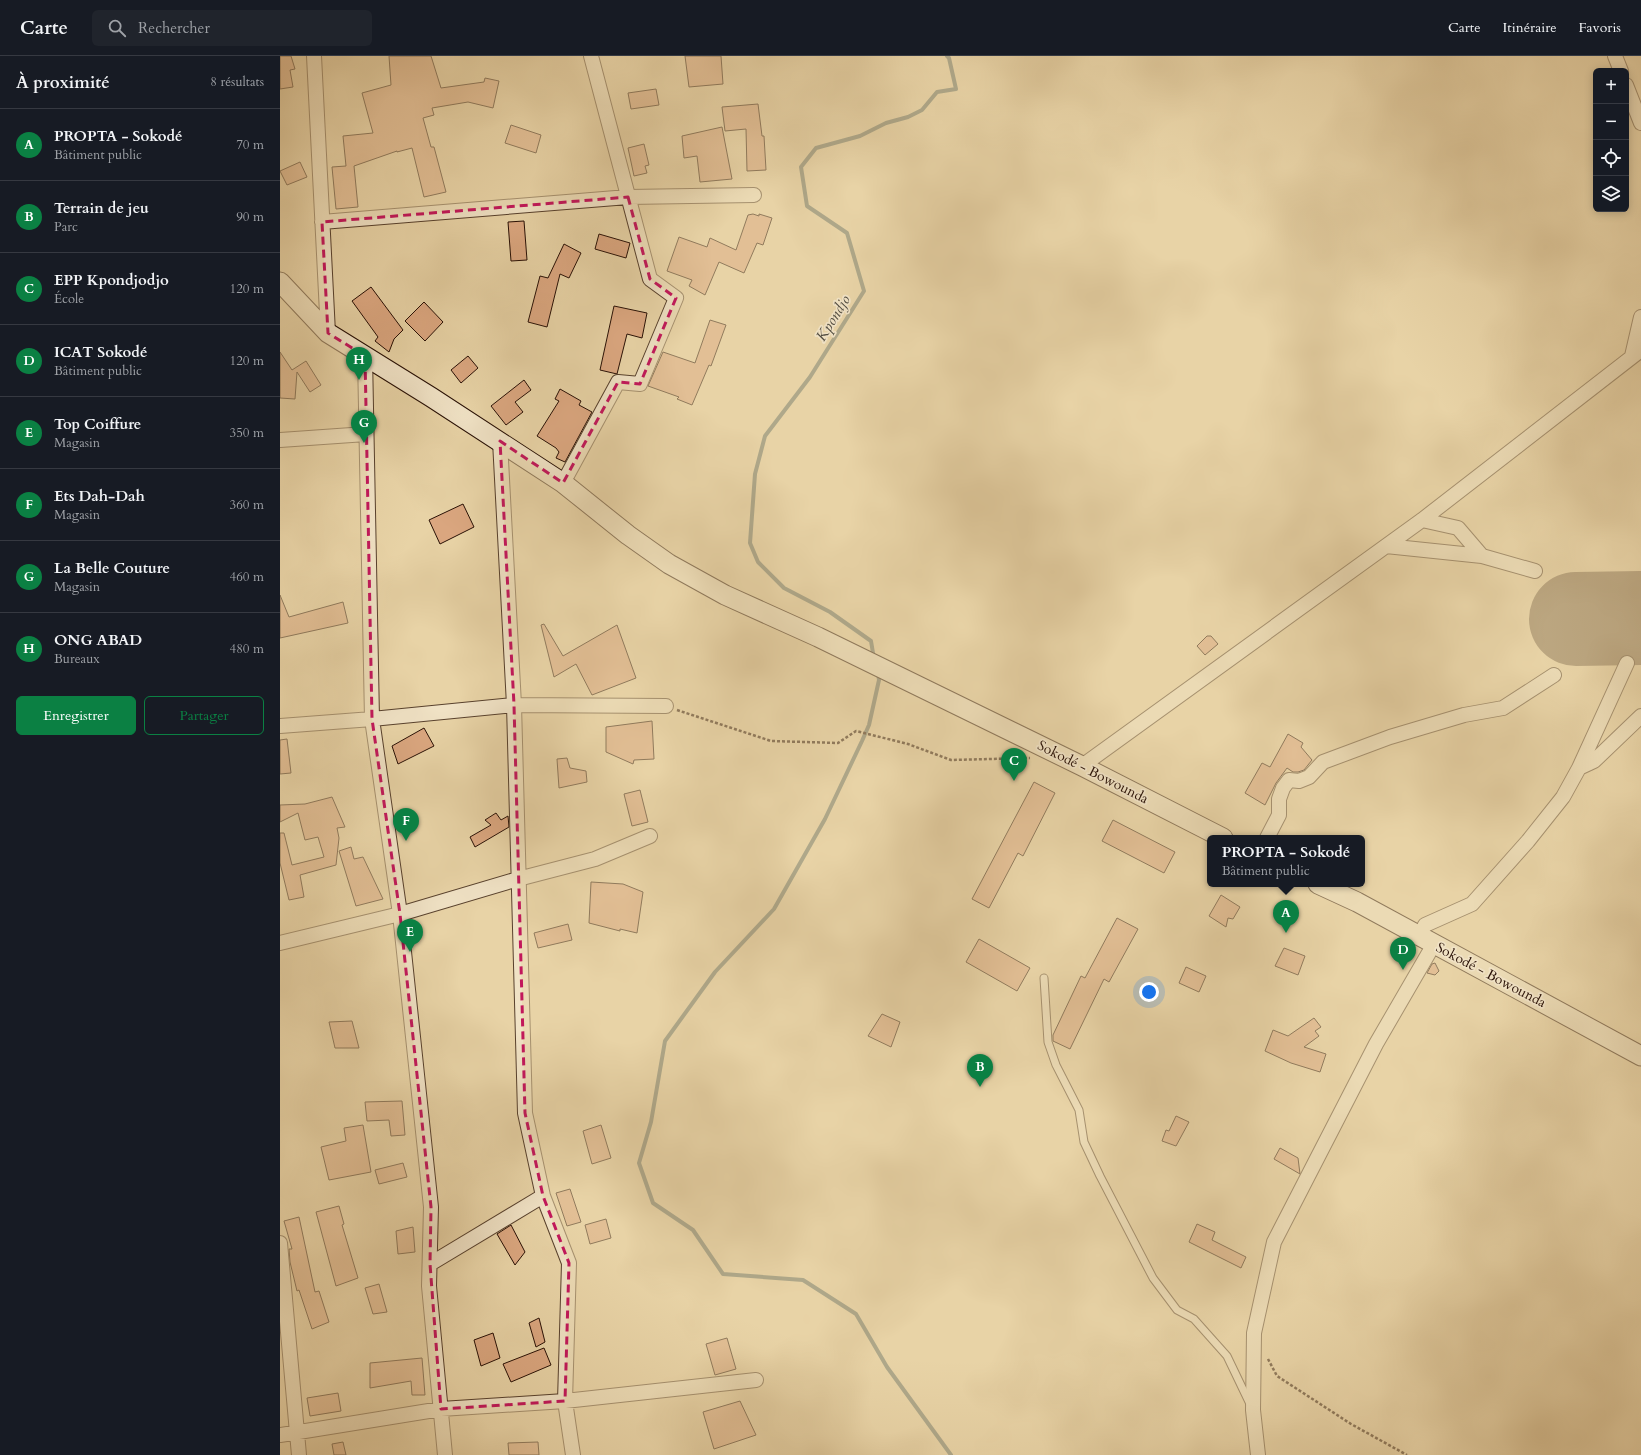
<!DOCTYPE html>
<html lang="fr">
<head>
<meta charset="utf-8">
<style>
  :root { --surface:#171b24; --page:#20242c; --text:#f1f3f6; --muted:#9ea1a6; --line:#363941; --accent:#0b8043 }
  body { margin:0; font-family:Cardo,serif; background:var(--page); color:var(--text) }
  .controls { position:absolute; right:12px; top:12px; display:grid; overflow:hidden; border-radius:6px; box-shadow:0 2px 10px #0003 }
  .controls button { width:36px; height:36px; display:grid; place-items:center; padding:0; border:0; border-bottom:1px solid var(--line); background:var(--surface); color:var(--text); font:20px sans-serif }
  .you { position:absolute; left:869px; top:936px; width:14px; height:14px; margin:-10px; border:3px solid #fff; border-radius:50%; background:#1a73e8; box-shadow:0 0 0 6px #1a73e833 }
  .badge { display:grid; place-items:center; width:26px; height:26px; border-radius:50%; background:var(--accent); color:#fff; font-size:13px; font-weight:700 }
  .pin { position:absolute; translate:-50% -33px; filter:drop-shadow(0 1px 2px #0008) }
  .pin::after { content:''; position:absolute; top:21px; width:14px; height:12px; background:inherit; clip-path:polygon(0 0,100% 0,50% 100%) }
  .popup { position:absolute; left:927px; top:779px; width:158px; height:52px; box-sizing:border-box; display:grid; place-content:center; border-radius:6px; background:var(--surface); filter:drop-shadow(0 1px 3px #0005); font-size:13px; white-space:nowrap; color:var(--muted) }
  .popup b { font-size:15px; color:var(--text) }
  .popup::after { content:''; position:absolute; left:50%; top:100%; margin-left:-8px; border:8px solid transparent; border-top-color:var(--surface) }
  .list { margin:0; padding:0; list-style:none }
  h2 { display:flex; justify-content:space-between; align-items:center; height:52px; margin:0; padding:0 16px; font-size:17px }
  h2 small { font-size:13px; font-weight:400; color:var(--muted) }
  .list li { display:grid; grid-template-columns:26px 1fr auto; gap:12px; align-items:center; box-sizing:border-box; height:72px; padding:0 16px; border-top:1px solid var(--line) }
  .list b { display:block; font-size:15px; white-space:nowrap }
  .list p { margin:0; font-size:13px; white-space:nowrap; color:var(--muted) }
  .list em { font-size:13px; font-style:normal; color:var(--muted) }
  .actions { display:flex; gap:8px; padding:12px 16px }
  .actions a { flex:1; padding:9px 0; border:1px solid var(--accent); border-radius:6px; text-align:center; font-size:14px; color:var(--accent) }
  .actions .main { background:var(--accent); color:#fff }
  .icon { flex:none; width:22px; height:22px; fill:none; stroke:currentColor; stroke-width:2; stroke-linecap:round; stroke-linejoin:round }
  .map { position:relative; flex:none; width:1361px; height:1399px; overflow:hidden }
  header { display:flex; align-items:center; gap:24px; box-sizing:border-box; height:56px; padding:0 20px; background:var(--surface); border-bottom:1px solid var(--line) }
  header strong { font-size:19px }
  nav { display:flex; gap:22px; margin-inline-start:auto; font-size:14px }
  .search { width:280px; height:36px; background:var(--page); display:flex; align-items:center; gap:10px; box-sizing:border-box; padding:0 14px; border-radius:6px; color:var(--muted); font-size:15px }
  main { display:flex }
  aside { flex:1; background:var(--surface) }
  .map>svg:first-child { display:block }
</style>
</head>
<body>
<header>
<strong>Carte</strong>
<div class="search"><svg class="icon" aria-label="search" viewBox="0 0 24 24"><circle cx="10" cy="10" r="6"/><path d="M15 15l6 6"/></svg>Rechercher</div>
<nav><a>Carte</a><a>Itinéraire</a><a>Favoris</a></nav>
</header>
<main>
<aside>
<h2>À proximité<small>8 résultats</small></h2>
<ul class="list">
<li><span class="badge">A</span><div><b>PROPTA - Sokodé</b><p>Bâtiment public</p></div><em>70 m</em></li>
<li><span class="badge">B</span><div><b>Terrain de jeu</b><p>Parc</p></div><em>90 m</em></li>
<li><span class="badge">C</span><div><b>EPP Kpondjodjo</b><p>École</p></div><em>120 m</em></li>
<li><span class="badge">D</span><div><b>ICAT Sokodé</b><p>Bâtiment public</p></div><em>120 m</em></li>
<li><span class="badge">E</span><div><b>Top Coiffure</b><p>Magasin</p></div><em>350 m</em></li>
<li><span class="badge">F</span><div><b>Ets Dah-Dah</b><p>Magasin</p></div><em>360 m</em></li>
<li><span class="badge">G</span><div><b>La Belle Couture</b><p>Magasin</p></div><em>460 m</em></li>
<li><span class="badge">H</span><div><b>ONG ABAD</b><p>Bureaux</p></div><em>480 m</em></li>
</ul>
<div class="actions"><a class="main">Enregistrer</a><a>Partager</a></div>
</aside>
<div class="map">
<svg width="1361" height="1399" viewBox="0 0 1361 1399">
  <rect width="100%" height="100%" fill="#e8d3a6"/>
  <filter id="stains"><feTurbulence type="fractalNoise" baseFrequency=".005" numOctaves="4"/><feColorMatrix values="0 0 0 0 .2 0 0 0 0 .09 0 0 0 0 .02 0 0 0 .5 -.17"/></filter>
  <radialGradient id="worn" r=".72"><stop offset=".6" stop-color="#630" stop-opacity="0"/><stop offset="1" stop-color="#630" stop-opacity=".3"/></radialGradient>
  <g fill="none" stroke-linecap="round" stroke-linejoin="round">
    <!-- stream -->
    <path stroke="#6b7469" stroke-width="4" d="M 594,603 L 591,585 L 550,556 L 504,532 L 478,506 L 470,487 L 475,418 L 485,380 L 530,321 L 584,235 L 567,177 L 527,150 L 521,111 L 536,92 L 580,80 L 606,67 L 628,61 L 642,54 L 657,36 L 676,33 L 669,2 L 667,0
      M 598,617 L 599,624 L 589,669 L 582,685 L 545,763 L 494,853 L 435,916 L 385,985 L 371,1066 L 359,1107 L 373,1147 L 413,1174 L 443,1218 L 523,1224 L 576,1258 L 607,1311 L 671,1399"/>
    <!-- runway -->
    <path stroke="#887256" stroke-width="94" d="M 1296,563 L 1361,562"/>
  </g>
  <!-- building -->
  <path fill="#dba780" stroke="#281005" d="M 0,0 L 11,0 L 15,13 L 10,14 L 13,31 L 0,33 Z
    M 109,0 L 151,0 L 161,32 L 204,26 L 205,22 L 219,25 L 213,52 L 188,46 L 152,52 L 154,59 L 143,62 L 151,91 L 154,91 L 166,136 L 144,141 L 132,92 L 117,96 L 117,95 L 74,110 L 78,151 L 56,153 L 52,111 L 66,110 L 63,80 L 93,77 L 82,37 L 111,29 Z
    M 405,0 L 441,0 L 443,28 L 409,31 Z
    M 376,33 L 379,49 L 351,53 L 348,37 Z
    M 478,48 L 482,80 L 484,80 L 486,114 L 467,115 L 466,73 L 445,75 L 442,51 Z
    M 231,69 L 261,79 L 256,97 L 225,87 Z
    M 442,71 L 452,123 L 420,126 L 417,100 L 404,102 L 402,80 Z
    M 364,88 L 369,109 L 365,110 L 367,117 L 354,120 L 348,92 Z
    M 20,106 L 27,121 L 7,129 L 0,115 Z
    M 473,158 L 479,160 L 479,158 L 492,162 L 483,189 L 477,187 L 464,217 L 439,206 L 425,239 L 409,230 L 412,224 L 387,215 L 399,181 L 427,191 L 430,182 L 456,194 L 468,159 Z
    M 244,165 L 247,204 L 231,205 L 228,166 Z
    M 319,178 L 350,187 L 346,202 L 315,193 Z
    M 284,188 L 301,197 L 289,222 L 280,218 L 267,271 L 248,266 L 260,220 L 268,222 Z
    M 91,231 L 123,274 L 114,283 L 109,296 L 95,285 L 98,281 L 72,245 Z
    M 144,246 L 163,266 L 145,285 L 125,265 Z
    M 334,250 L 367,257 L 362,282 L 347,278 L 337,318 L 320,314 Z
    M 430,264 L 446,269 L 431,310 L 429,309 L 412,349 L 397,343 L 399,341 L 368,330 L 383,296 L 415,307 Z
    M 0,296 L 12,314 L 26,305 L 41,329 L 30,336 L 17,316 L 15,343 L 0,342 Z
    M 188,300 L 198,312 L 181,327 L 171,314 Z
    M 244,324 L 251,334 L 235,346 L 243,356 L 226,369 L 211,350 Z
    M 280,333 L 301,345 L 299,349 L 312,356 L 285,406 L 276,402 L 279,396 L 276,392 L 257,380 L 279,345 L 275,343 Z
    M 183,448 L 194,471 L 160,488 L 149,464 Z
    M 0,539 L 9,561 L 63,546 L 68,567 L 0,582 Z
    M 264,568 L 283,600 L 337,569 L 356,622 L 312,639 L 296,608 L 274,621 L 261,569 Z
    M 927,580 L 931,580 L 938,588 L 925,599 L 917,590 Z
    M 372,665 L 374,703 L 354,704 L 353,708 L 326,696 L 326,671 Z
    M 144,672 L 154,690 L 118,708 L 112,690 Z
    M 1008,678 L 1023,687 L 1021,691 L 1032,704 L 1024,714 L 1018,716 L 1013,716 L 1007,712 L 996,727 L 985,749 L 965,737 L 982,707 L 990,711 Z
    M 7,683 L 11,717 L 0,718 L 0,684 Z
    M 287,702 L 290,712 L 306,715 L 307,726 L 279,732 L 277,703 Z
    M 754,726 L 775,737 L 743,800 L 738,797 L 709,852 L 692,843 Z
    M 360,734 L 368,766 L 352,770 L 344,738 Z
    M 52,741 L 65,771 L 57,772 L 59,782 L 56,809 L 20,819 L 24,841 L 9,844 L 0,807 L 0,777 L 4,777 L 12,809 L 44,801 L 38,781 L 25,784 L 18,757 L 0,766 L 0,749 L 25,748 Z
    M 216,757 L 221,764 L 228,760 L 229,771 L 195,791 L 190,781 L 211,769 L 205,764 Z
    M 833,764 L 895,796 L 884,817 L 822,785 Z
    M 71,791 L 74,803 L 83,801 L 103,843 L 76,850 L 59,795 Z
    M 311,826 L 343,828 L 363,836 L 357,877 L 340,873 L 340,875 L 309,867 Z
    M 941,839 L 960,851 L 953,863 L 948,862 L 946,871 L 929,860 Z
    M 837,862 L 858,873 L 829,926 L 824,923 L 790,993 L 773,985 L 773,979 L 801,920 L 805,922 Z
    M 288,868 L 292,884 L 258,892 L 254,877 Z
    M 699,883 L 750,912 L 737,935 L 686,906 Z
    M 1004,892 L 1025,900 L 1018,919 L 995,910 Z
    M 1155,907 L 1159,915 L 1155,919 L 1147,917 L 1152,908 Z
    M 906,911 L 926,920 L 919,936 L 899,927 Z
    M 602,958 L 620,966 L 611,991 L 588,980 Z
    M 1034,962 L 1041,971 L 1035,975 L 1039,980 L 1024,991 L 1046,998 L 1040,1016 L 1011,1007 L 985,995 L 993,974 L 1008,980 Z
    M 72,965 L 79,992 L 55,992 L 49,966 Z
    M 122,1045 L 125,1079 L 111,1080 L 109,1064 L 87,1065 L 85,1046 Z
    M 896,1060 L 909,1066 L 896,1090 L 882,1085 L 886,1074 L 889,1075 Z
    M 83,1069 L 91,1116 L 49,1124 L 41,1091 L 66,1085 L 64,1072 Z
    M 321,1069 L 331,1102 L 312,1108 L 303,1075 Z
    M 1000,1092 L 1018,1102 L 1020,1118 L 994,1103 Z
    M 123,1107 L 127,1121 L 99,1128 L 95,1114 Z
    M 290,1133 L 301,1166 L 287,1170 L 276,1137 Z
    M 59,1150 L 64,1168 L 62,1169 L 78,1222 L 56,1230 L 36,1156 Z
    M 19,1161 L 35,1236 L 39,1235 L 49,1266 L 32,1273 L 19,1234 L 17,1235 L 10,1206 L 9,1193 L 12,1193 L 4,1165 Z
    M 326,1163 L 331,1182 L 310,1188 L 305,1169 Z
    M 917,1168 L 935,1176 L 932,1184 L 966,1201 L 961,1212 L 909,1186 Z
    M 231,1169 L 245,1196 L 235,1209 L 217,1178 Z
    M 133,1171 L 135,1196 L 118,1198 L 116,1175 Z
    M 99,1228 L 107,1256 L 93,1258 L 85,1232 Z
    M 259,1262 L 265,1286 L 256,1291 L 249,1267 Z
    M 213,1277 L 220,1302 L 201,1310 L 194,1284 Z
    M 447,1282 L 456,1313 L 435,1319 L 426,1288 Z
    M 264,1292 L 271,1309 L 231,1326 L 223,1308 Z
    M 142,1302 L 145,1339 L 132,1339 L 131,1325 L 90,1332 L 90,1307 Z
    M 58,1337 L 61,1355 L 30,1360 L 27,1342 Z
    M 460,1345 L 476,1379 L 434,1393 L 423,1356 Z
    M 63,1386 L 66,1399 L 54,1399 L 52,1388 Z
    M 258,1386 L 259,1399 L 229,1399 L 228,1387 Z"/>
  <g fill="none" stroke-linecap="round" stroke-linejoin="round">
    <defs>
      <path id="service" d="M 764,922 L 768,986 L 776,1009 L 799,1054 L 804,1086 L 820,1120 L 873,1222 L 897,1254 L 914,1263 L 947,1300 L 970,1348"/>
      <path id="minor" d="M 34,0 L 48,277
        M 1335,0 L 1341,15
        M 1346,29 L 1361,67
        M 42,166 L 348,141 L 474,139
        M 85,300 L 92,663 L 120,858 L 151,1151 L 149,1230 L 165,1399
        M 1352,300 L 1361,261
        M 0,384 L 86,378
        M 220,385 L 234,649 L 245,1057 L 263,1140 L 289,1207 L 285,1345 L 293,1399
        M 283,427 L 338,326 L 360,328 L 396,242 L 370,223 L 311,0
        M 1142,464 L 1178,472 L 1202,500
        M 1106,490 L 1202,500 L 1255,515
        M 0,670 L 92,663 L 234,649 L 386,650
        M 802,710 L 1142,464 L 1361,294
        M 1299,712 L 1347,607
        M 987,782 L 999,759 L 999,743 L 1003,732 L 1009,724 L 1019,725 L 1029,721 L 1043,706 L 1110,681 L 1184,659 L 1223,652 L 1274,619
        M 1139,880 L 1145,869 L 1192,848 L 1248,785 L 1283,741 L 1299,712 L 1314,705 L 1361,660
        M 0,887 L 120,858 L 238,823 L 315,803 L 370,780
        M 0,1187 L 19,1399
        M 150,1208 L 263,1140
        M 0,1379 L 161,1353 L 285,1345 L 476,1324
        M 978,1399 L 973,1354 L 974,1277 L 994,1186 L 1096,988 L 1154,888"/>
      <path id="secondary" d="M 0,226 L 48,277 L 151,341 L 283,427 L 348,479 L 389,508 L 445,539 L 538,581 L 802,710 L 943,782
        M 1038,828 L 1077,846 L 1361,1000"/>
    </defs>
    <!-- service casing -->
    <use href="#service" stroke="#58412d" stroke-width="9"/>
    <!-- minor casing -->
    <use href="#minor" stroke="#58412d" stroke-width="16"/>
    <!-- secondary casing -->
    <use href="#secondary" stroke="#281005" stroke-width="21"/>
    <!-- path -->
    <path stroke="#281005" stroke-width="2.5" stroke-dasharray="3 2" stroke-linecap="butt" d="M 397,654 L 491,685 L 558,687 L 576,675 L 628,688 L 671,704 L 750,702
      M 988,1303 L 997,1320 L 1071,1368 L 1127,1399"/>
    <!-- service -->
    <use href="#service" stroke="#f0e2c5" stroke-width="7"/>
    <!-- minor -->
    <use href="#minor" stroke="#f0e2c5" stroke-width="14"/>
    <!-- secondary -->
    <use href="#secondary" stroke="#f0e2c5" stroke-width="19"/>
  </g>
  <!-- marked area -->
  <path d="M0 0H1361V1399H0ZM 348,141 L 370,223 L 396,242 L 360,328 L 338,326 L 283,427 L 220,385 L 234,649 L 245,1057 L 263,1140 L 289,1207 L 285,1345 L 161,1353 L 150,1208 L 151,1151 L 120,858 L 92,663 L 85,300 L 48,277 L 42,166 Z" fill="#e8d3a6" fill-opacity=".55" fill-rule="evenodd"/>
  <path fill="none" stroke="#c2185b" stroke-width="3" stroke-dasharray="8 5" stroke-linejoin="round" d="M 348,141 L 370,223 L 396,242 L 360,328 L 338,326 L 283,427 L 220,385 L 234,649 L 245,1057 L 263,1140 L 289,1207 L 285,1345 L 161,1353 L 150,1208 L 151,1151 L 120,858 L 92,663 L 85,300 L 48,277 L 42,166 Z"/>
  <g text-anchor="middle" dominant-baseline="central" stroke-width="3.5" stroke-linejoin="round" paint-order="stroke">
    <!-- street labels -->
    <g font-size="14" fill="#281005" stroke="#f0e2c5">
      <text transform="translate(813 716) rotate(27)">Sokodé - Bowounda</text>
      <text transform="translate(1211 919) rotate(28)">Sokodé - Bowounda</text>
    </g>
    <!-- water labels -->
    <g font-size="15" font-style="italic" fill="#4f4a3f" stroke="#f0e2c5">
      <text transform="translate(553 262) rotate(-58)">Kpondjo</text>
    </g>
  </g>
  <rect width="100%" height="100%" filter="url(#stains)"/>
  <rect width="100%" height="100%" fill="url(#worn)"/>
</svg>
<div class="controls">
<button>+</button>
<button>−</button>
<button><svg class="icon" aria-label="locate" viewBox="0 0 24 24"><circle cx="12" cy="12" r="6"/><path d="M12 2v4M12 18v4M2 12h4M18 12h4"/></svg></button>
<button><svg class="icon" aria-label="layers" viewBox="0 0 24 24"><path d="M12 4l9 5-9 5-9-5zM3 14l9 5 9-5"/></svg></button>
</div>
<div class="you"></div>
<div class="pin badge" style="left:1006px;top:877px">A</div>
<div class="popup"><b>PROPTA - Sokodé</b>Bâtiment public</div>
<div class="pin badge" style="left:700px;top:1031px">B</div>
<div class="pin badge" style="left:734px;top:725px">C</div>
<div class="pin badge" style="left:1123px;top:914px">D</div>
<div class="pin badge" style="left:130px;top:896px">E</div>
<div class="pin badge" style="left:126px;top:785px">F</div>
<div class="pin badge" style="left:84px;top:387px">G</div>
<div class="pin badge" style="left:79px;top:324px">H</div>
</div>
</main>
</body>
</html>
